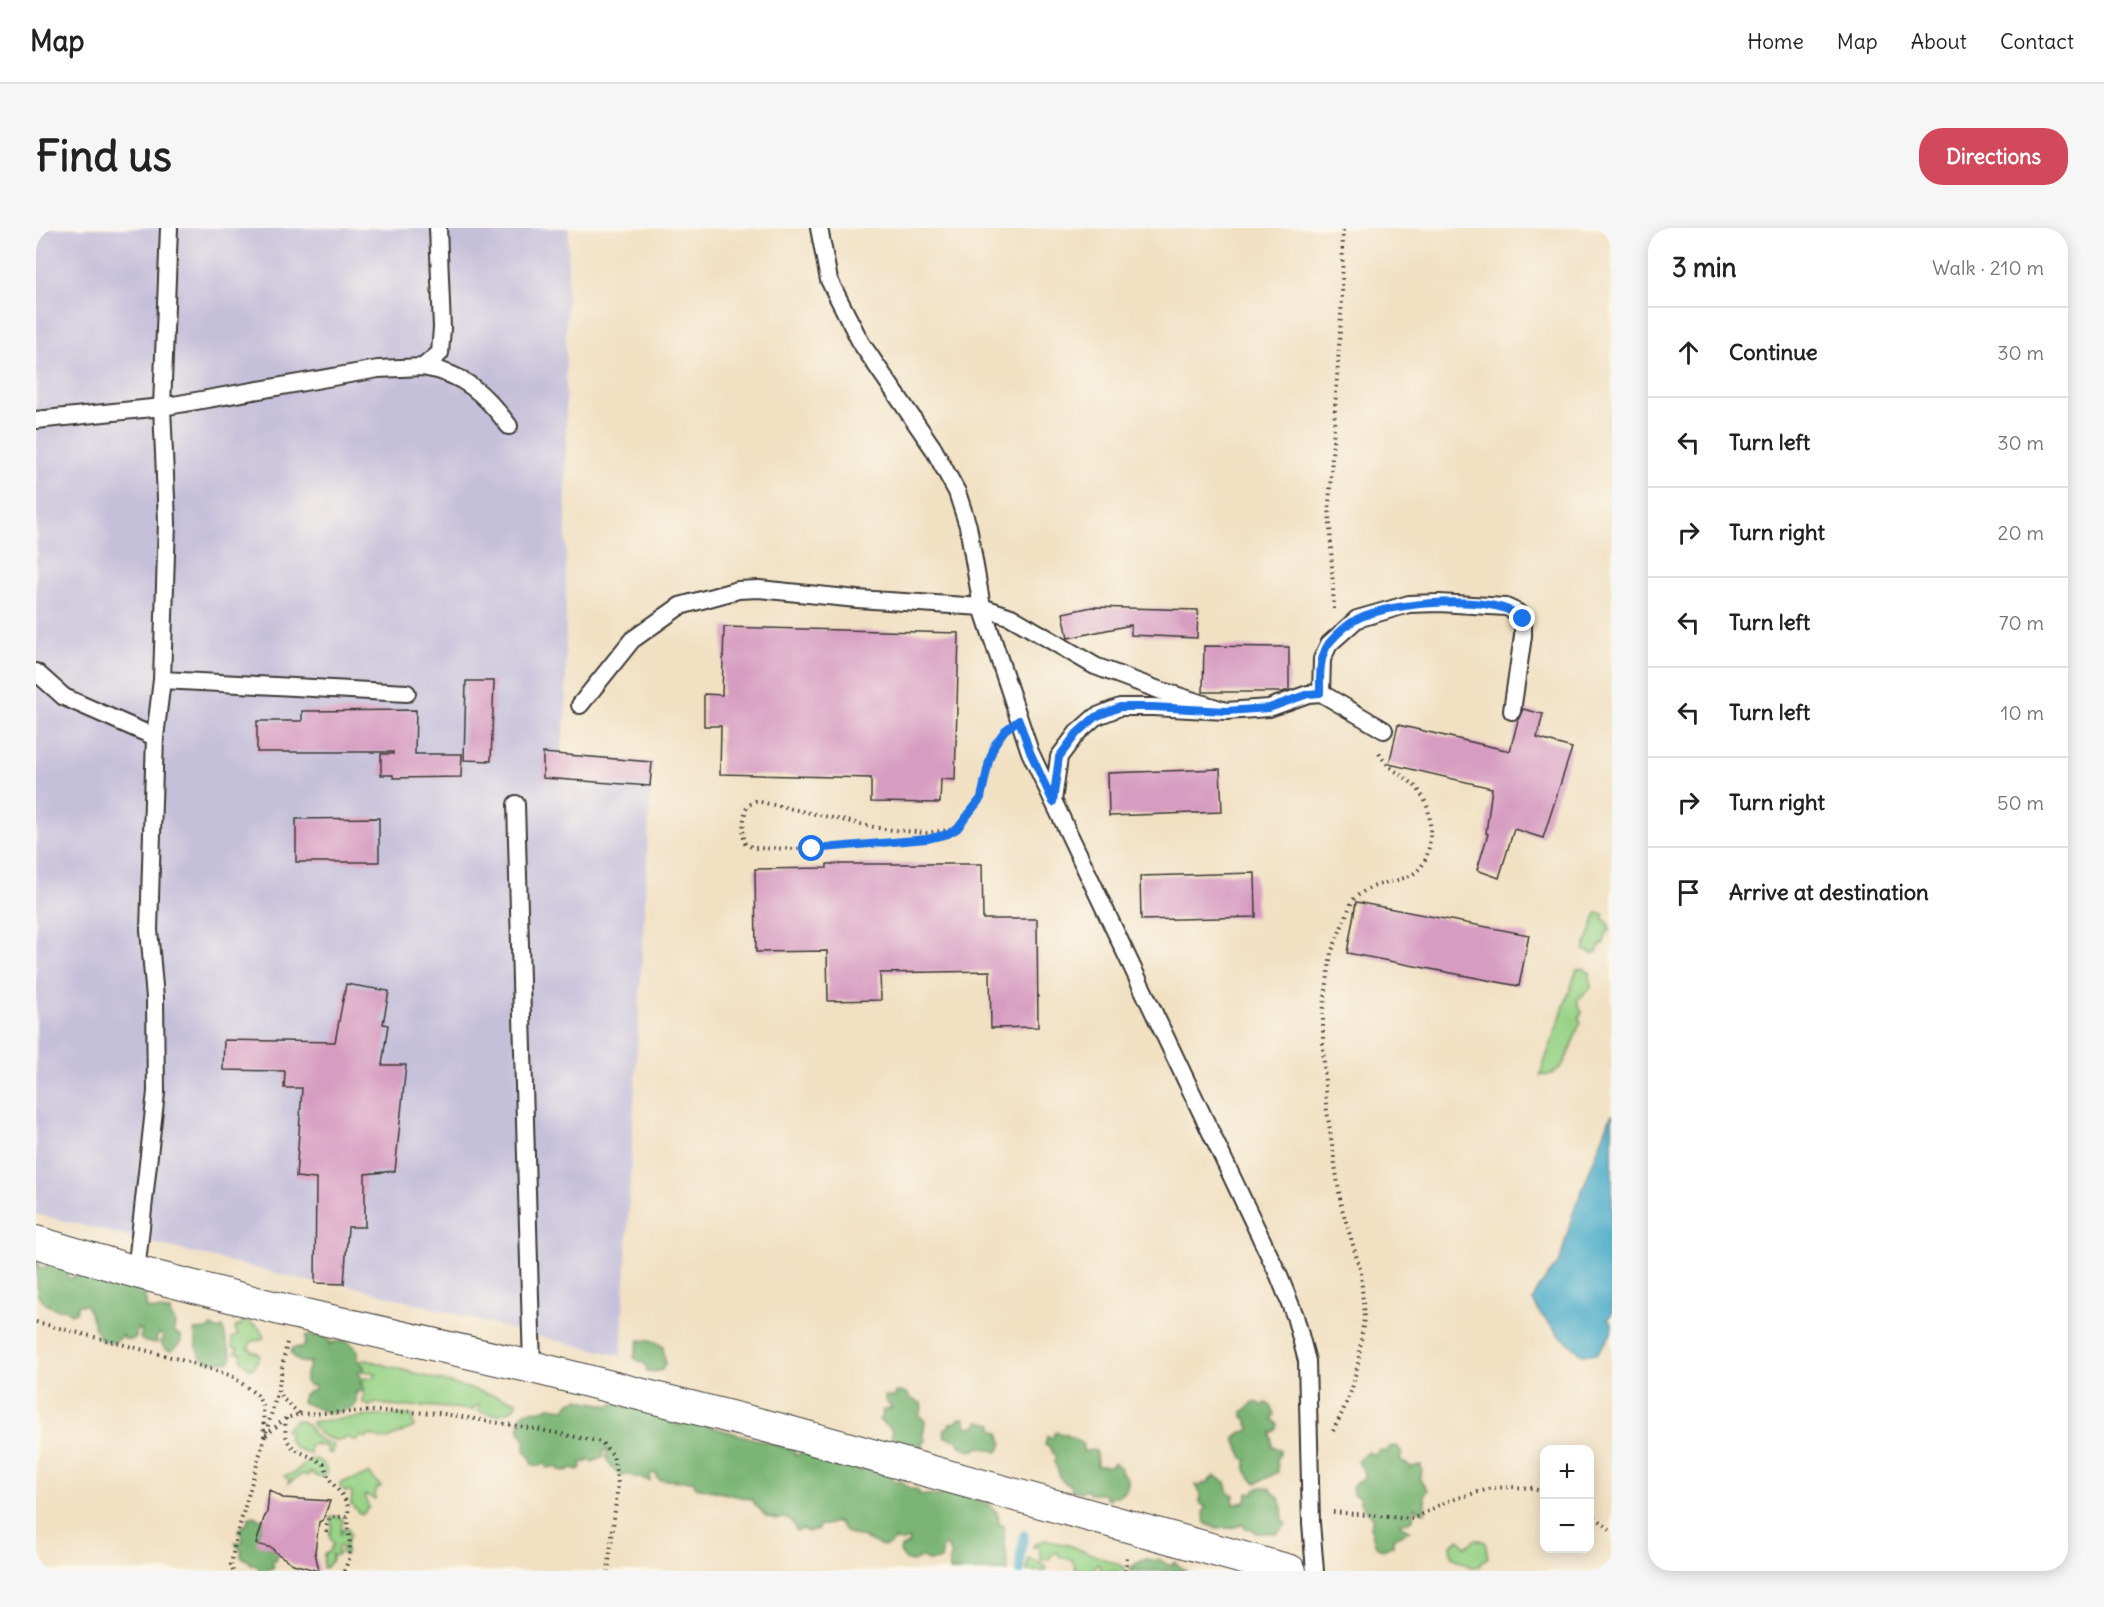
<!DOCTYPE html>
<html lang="en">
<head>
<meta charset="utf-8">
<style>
  :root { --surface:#fff; --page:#f6f6f6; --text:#222; --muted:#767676; --line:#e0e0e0; --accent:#d1495b }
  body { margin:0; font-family:Delius,sans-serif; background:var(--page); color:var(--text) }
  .controls { position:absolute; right:18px; bottom:18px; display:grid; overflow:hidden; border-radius:12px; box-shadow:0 3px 15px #0003 }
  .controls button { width:54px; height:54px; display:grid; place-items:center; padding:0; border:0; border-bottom:2px solid var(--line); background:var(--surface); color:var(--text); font:30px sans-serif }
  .stop { position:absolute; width:18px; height:18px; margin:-14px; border:4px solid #1a73e8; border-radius:50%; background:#fff }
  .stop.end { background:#1a73e8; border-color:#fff; box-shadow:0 2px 6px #0008 }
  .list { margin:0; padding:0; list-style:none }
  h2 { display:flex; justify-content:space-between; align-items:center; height:78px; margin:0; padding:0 24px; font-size:26px }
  h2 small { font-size:20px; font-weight:400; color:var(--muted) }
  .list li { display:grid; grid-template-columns:39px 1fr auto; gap:18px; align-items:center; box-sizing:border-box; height:90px; padding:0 24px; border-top:2px solid var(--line) }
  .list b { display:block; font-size:22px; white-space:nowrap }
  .list em { font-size:20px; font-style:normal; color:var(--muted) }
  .icon { flex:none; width:33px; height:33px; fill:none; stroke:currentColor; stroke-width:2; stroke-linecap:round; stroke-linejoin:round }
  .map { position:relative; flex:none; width:1576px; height:1343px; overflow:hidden; border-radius:24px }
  header { display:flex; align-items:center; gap:36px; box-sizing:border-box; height:84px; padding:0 30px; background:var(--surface); border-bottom:2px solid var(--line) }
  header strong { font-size:28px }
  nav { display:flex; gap:33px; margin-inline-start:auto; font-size:21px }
  .intro { display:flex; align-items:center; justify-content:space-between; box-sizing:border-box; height:144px; padding:0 36px }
  h1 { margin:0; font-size:42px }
  .button { padding:15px 27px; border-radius:24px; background:var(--accent); color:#fff; font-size:21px; font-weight:700 }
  main { display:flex; gap:36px; padding:0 36px }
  aside { flex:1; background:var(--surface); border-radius:24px; box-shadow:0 3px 15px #0003 }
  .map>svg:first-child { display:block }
</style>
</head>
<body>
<header>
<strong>Map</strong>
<nav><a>Home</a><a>Map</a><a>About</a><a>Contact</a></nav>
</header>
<div class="intro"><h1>Find us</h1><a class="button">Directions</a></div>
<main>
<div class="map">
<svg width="1576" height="1343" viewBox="0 0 1576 1343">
  <rect width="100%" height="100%" fill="#fbf7ec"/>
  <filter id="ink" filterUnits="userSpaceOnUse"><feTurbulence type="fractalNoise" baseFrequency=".0167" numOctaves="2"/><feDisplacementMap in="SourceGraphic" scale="12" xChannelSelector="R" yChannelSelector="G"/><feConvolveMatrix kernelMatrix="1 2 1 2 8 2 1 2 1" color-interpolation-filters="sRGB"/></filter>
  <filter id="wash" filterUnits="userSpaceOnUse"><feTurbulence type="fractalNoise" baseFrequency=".008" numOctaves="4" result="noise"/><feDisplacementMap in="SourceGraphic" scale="24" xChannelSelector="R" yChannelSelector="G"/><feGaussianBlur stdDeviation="1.35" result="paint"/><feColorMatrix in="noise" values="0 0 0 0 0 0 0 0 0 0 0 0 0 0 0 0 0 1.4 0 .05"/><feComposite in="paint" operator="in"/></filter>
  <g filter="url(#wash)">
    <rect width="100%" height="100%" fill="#f1e0c2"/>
    <!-- industrial -->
    <path fill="#c5c0da" d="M 0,0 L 533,0 L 530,96 L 530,483 L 525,526 L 616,534 L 585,1128 L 481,1103 L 308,1056 L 279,1055 L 0,986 Z"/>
    <!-- green -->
    <path fill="#99d387" stroke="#5a7852" stroke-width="1.5" d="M 1561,685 L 1568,686 L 1568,691 L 1572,695 L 1574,702 L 1570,705 L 1568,716 L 1563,718 L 1562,723 L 1557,726 L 1548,722 Z
      M 1548,740 L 1550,744 L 1554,744 L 1555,760 L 1541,772 L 1546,785 L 1543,790 L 1545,794 C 1535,812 1531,852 1504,847 L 1541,741 Z
      M 209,1092 L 223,1100 L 228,1109 L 225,1112 L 216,1113 L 212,1119 L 218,1124 L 222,1125 L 224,1128 L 217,1140 L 213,1140 L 206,1133 L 205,1125 L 199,1124 L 202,1120 L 197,1119 L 196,1110 L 202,1107 L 202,1105 L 199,1103 L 200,1098 L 205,1098 L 206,1093 Z
      M 331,1132 L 482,1174 C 473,1189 459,1187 444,1184 L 442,1182 L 444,1178 L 440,1177 L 437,1182 L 387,1178 L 362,1179 L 341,1175 L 333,1178 L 327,1175 L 328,1159 L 323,1156 L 327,1155 L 325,1151 L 339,1149 L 340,1145 L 327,1143 L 328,1138 L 322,1133 Z
      M 376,1187 L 378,1199 L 349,1212 L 333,1207 L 331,1210 L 324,1208 L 321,1213 L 309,1209 L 308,1212 C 297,1214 277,1206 276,1194 L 334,1188 Z
      M 260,1192 C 278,1196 270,1200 279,1208 C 285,1213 292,1214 298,1218 L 295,1226 L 291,1224 L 291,1220 L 286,1217 L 281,1218 L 280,1215 L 274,1218 L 274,1226 C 269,1223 265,1223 260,1220 C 256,1218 256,1214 252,1211 L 254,1204 L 249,1203 L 249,1201 Z
      M 280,1231 L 288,1236 L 291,1243 L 289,1248 L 279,1248 L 277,1245 L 273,1245 L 272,1248 L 267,1246 L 252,1255 L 253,1252 L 248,1248 L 258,1245 L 273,1232 Z
      M 333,1245 L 345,1259 L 340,1261 L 339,1271 L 330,1267 L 328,1268 L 333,1279 L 327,1286 L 323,1285 L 315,1276 L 316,1265 L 313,1262 L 310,1264 L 304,1259 L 304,1256 C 313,1249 324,1252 333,1245 Z
      M 299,1288 L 307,1291 L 304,1307 L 309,1299 L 312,1300 L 314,1307 L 310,1316 L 310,1326 L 308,1327 L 305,1323 L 306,1319 L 303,1318 L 301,1322 L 303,1326 L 299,1328 L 296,1326 C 297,1333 293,1338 287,1341 L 288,1326 L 293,1324 L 297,1316 L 293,1308 L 296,1297 L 294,1290 Z
      M 1011,1311 L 1016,1314 L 1029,1316 L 1089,1339 L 1089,1343 L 1064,1343 L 1065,1338 L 1061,1336 L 1056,1343 L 1041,1343 L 1036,1332 L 1024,1329 L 1021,1323 L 1018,1326 L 1015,1327 L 1014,1331 L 1005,1332 L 1003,1319 L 997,1319 L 998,1316 Z
      M 1424,1311 L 1430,1319 L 1440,1311 L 1449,1314 L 1452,1330 L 1447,1333 L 1444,1338 L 1435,1339 L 1416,1329 L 1414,1319 L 1417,1315 Z
      M 992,1331 C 999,1333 1003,1334 1010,1339 L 1010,1343 L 991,1343 Z"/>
    <!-- forest -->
    <path fill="#7ab574" stroke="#4b6848" stroke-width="1.5" d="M 0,1031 L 5,1041 C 13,1034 23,1038 31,1043 L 32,1051 L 37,1050 L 38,1046 L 42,1048 L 48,1045 L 61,1051 L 63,1045 L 79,1049 L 79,1056 L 104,1060 L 108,1062 L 111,1081 L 134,1083 L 135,1090 L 139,1093 L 138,1104 L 145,1108 L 145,1114 L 136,1123 C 129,1122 127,1120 125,1113 L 128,1110 L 123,1105 L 120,1111 L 122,1115 L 109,1114 L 104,1110 L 106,1103 L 101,1100 L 100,1109 L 96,1112 L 89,1111 L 86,1107 L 78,1115 L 64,1112 C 58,1100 56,1089 50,1077 L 42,1077 L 40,1084 L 35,1086 L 29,1081 C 16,1083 10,1076 2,1068 Z
      M 175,1098 L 183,1102 L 187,1099 C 189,1111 192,1118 196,1129 L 193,1134 L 173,1134 L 163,1127 L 158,1102 L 174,1101 Z
      M 283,1103 L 287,1109 L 293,1112 L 293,1117 L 297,1114 L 311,1113 L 321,1121 L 322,1133 L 328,1139 L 327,1143 L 322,1144 L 327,1155 L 324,1156 L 328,1159 L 327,1163 L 320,1164 L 320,1174 L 317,1179 L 303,1184 L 292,1185 L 266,1174 L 268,1166 L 279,1161 L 278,1157 L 274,1158 L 269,1154 L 269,1149 L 274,1134 C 265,1136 260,1133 255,1125 L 257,1120 L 266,1119 L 270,1115 L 269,1111 L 270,1107 L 278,1109 Z
      M 603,1112 L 620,1114 L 627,1119 L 629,1135 L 626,1142 L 618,1144 L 611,1143 L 610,1137 L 598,1130 Z
      M 863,1164 L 871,1165 L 875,1171 L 885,1175 L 886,1181 L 883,1187 L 889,1193 L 887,1207 L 889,1213 L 886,1214 L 886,1219 L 875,1219 L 872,1223 L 856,1216 L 856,1202 L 843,1192 L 847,1186 L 846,1183 L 856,1180 L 849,1172 L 849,1168 L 861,1169 L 859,1165 Z
      M 543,1171 C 549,1174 565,1175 574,1178 L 579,1175 L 588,1177 L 590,1180 L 593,1177 L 643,1190 L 643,1197 L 646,1196 L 647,1191 L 751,1220 L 754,1219 L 758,1221 L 759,1228 L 764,1226 L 765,1220 L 805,1233 L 805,1238 L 815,1237 L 825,1244 L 828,1240 L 854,1246 L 860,1255 L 864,1252 L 873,1260 L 882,1262 L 883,1266 L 904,1268 L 911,1261 C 925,1266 969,1275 962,1296 L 967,1297 L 972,1343 L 914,1343 L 913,1333 L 916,1329 L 911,1318 L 907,1319 L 905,1332 L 892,1333 L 883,1328 L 882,1332 L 876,1334 L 869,1332 L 864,1324 L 865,1320 L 873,1315 L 873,1311 L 866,1313 L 859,1312 C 849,1322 844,1317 833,1312 C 821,1306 810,1309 804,1295 L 799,1294 L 791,1297 L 784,1297 L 782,1301 L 771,1304 L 767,1301 L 761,1303 L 755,1293 L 749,1290 L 741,1291 L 730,1288 L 714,1271 L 660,1259 L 657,1253 L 623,1252 L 620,1249 L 621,1245 L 614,1246 L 614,1253 C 605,1249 599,1251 590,1245 L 588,1248 L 584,1248 L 576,1240 L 570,1229 L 572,1222 L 568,1222 L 567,1229 L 556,1234 L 553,1231 L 551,1234 L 545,1235 L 545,1240 L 541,1242 L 536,1240 L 530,1243 L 523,1242 L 522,1238 L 511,1240 L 508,1235 L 504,1238 L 499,1238 L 495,1235 L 494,1229 L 489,1225 C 489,1217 491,1211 484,1205 C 480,1172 500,1188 513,1179 L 529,1181 L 534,1174 Z
      M 1217,1175 L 1223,1175 L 1226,1178 L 1230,1175 L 1236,1179 L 1239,1188 L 1236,1190 L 1242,1197 L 1240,1202 L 1235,1205 L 1236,1219 L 1244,1221 L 1244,1226 L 1241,1230 L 1242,1244 L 1221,1255 C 1213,1250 1207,1241 1211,1232 L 1207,1230 L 1199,1211 C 1202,1205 1207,1203 1213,1203 L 1214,1199 L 1211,1195 L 1211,1191 L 1207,1189 L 1207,1184 Z
      M 924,1190 L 928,1190 L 932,1199 L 941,1198 L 943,1193 L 957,1196 L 957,1201 L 963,1205 L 967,1216 L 962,1224 L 944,1219 C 938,1224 930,1224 924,1217 L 923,1213 L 909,1209 L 908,1200 L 912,1200 L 914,1195 L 919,1195 Z
      M 1021,1204 L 1025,1207 L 1028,1206 L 1046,1215 L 1048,1224 L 1056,1222 L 1060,1223 L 1061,1238 L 1075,1238 L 1078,1235 L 1085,1240 L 1085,1244 L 1092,1251 C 1093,1260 1088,1265 1081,1269 L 1077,1267 L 1074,1271 L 1070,1271 L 1069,1266 L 1053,1266 L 1051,1262 L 1046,1264 L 1036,1262 L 1035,1257 C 1020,1254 1025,1244 1018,1234 L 1020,1228 L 1017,1225 L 1014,1219 L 1009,1217 L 1011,1208 L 1017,1211 L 1018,1205 Z
      M 1358,1218 L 1362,1219 L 1366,1226 L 1364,1232 L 1375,1239 L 1385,1237 L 1386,1244 L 1383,1250 L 1392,1262 L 1389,1266 L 1389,1285 L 1378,1279 L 1377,1291 L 1373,1294 L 1364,1295 L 1367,1299 L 1374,1303 L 1357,1310 L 1357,1317 L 1347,1322 L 1340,1318 L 1334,1298 L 1337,1291 L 1324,1274 L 1323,1268 L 1317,1266 L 1316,1258 L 1321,1254 L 1326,1253 L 1329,1246 L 1327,1239 L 1323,1236 L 1322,1232 L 1332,1224 L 1339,1227 L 1343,1222 L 1350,1224 L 1354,1219 Z
      M 1178,1248 L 1190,1254 L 1193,1265 L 1199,1267 L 1197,1270 L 1198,1276 L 1210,1274 L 1211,1266 L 1213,1264 L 1217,1266 L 1219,1261 L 1226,1259 L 1235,1260 L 1236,1264 C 1247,1269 1246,1283 1247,1294 L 1250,1295 L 1248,1299 L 1241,1305 C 1233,1303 1228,1306 1220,1305 L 1217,1301 L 1209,1300 L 1207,1296 C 1196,1302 1181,1302 1169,1295 L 1168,1284 L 1170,1279 L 1165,1276 L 1163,1271 L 1165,1267 L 1160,1257 L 1164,1258 L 1168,1255 L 1170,1256 Z
      M 218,1288 L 223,1291 L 228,1290 L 222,1310 L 223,1314 L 236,1320 L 242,1326 L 240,1333 L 236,1333 L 238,1340 L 226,1343 L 219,1337 L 215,1337 L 212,1332 L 205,1329 L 205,1321 L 201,1319 L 199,1314 L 206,1314 L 207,1310 L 206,1306 L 202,1304 L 203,1301 L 211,1296 L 212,1290 Z
      M 1111,1331 L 1118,1333 L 1123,1331 L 1134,1338 L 1138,1334 L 1150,1343 L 1093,1343 C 1095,1337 1105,1333 1111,1331 Z"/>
    <!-- water -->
    <path fill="#49abc8" stroke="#326472" stroke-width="1.5" d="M 1576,885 L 1576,1085 L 1572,1091 L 1576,1095 C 1576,1112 1569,1112 1561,1126 L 1546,1126 L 1523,1107 L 1502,1083 L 1497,1072 L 1501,1062 L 1524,1033 L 1536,988 Z"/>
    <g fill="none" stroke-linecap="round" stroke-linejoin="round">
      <!-- stream -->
      <path stroke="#49abc8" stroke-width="9" d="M 984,1343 L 984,1329 L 988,1307"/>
    </g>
    <g id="blocks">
      <!-- building -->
      <path fill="#d79cc1" d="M 1056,379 L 1162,382 L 1161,410 L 1095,407 L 1095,397 L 1032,410 L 1027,385 Z
        M 688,399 L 923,405 L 919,552 L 905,551 L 904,575 L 835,574 L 835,550 L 684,546 L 685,498 L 668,498 L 668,466 L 686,467 Z
        M 1168,418 L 1253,419 L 1253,462 L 1246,464 L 1167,464 Z
        M 430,453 L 458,453 L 455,533 L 428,532 Z
        M 1487,481 L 1507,486 L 1501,510 L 1536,520 L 1507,610 L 1478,601 L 1463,650 L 1441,642 L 1452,606 L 1450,605 L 1456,560 L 1353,536 L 1362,497 L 1474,523 L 1482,492 Z
        M 380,482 L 379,526 L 426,526 L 425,549 L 357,550 L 357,547 L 345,547 L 345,526 L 357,526 L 357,524 L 221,524 L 221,493 L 266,493 L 266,483 Z
        M 507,525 L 616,534 L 614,558 L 507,550 Z
        M 1184,541 L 1186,584 L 1073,588 L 1072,545 Z
        M 343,590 L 343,634 L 260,634 L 260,591 Z
        M 791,636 L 946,636 L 947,691 L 1001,691 L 1002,799 L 955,800 L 954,743 L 844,745 L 845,772 L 792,773 L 791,723 L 720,724 L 719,641 L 791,640 Z
        M 1219,645 L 1220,689 L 1105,692 L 1104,648 Z
        M 1320,674 L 1493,707 L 1483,758 L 1311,725 Z
        M 310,756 L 353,763 L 347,796 L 352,797 L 346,837 L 370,837 L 359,943 L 329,946 L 329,999 L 312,999 L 308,1056 L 279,1055 L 280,951 L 260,949 L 266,860 L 248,860 L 249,843 L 187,842 L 188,812 L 299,814 Z
        M 233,1262 L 247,1270 L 294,1273 L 287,1292 L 283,1294 L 279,1324 L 283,1343 L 257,1336 L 239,1324 L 236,1320 L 220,1316 L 228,1290 L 231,1285 Z"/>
    </g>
  </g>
  <g filter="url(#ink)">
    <use href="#blocks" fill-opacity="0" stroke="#3c3935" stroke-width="1.5"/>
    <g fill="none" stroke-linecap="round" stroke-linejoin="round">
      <defs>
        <path id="service" d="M 783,0 L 793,52 L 825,115 L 897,220 L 921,264 L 932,298 L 946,379 L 994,524 L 1243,1048 L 1259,1088 L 1271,1133 L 1275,1295 L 1279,1343
          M 387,139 C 427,145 449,166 473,198
          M 0,192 L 126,179 L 342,141 L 387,139 L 404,125 L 406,100 L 402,0
          M 0,444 L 28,469 L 119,509
          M 126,452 L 371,465
          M 1285,465 L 1286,431 L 1293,416 L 1321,391 L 1373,376 L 1403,375 L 1470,379 L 1481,384 L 1487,391 L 1487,408 L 1476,483
          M 544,477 L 596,412 L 644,378 L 702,362 L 723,361 L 821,371 L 946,379 L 975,389 L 1059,438 L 1123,462 L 1190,483
          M 1017,573 L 1023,529 L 1041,505 L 1059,489 L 1084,479 L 1117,479 L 1190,483 L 1233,480 L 1272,466 L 1285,465 L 1348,502
          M 480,576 L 496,1139
          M 100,1044 L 120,864 L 119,770 L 113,702 L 119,509 L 126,452 L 131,294 L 126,179 L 133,0"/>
        <path id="minor" d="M 0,1014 L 100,1044 L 256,1084 L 496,1139 L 738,1200 L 1254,1343"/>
      </defs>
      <!-- service casing -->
      <use href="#service" stroke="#3c3935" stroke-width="20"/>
      <!-- minor casing -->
      <use href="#minor" stroke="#3c3935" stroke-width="34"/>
      <!-- path -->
      <path stroke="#3c3935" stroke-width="4" stroke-dasharray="1.5 4.5" stroke-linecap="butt" d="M 1298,381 L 1293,277 L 1306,71 L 1307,0
        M 921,601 L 890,605 L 847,601 L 720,573 L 711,578 C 707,591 706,602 709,615 L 717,620 L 776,621 L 891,611 L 912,607 L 921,601 L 945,570 L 953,533 L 965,508
        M 0,1094 L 139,1130 L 196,1148 L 221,1167 L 227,1178 L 228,1209
        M 264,1186 L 340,1183 L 402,1185 L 500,1201 L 565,1214 L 577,1227 L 582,1256 L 572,1343
        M 250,1190 C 245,1225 265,1221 288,1236 C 290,1241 291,1246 293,1250 C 300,1262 317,1274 311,1288 L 294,1290 L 291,1297 L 290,1307
        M 1297,1203 L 1306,1185 L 1316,1161 L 1322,1135 L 1328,1090 L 1325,1044 L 1305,977 L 1290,876 L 1287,816 L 1287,785 L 1295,725 L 1316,673 C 1345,641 1390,668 1394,610 C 1395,597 1394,581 1387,569 C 1376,548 1354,546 1343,525
        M 230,1207 L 250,1190 L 264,1186 L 248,1172 L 242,1162
        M 1297,1284 L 1377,1291 L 1409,1274 L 1456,1260 L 1475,1259 L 1495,1260 L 1508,1264
        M 1554,1286 L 1563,1292 L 1576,1304
        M 197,1343 L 195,1337 L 199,1314 L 242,1162 L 251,1114
        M 308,1343 L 313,1331 L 314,1318 L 311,1288
        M 1089,1343 L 1091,1329"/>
      <!-- service -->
      <use href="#service" stroke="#fff" stroke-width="16"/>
      <!-- minor -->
      <use href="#minor" stroke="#fff" stroke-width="32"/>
    </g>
  </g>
  <g fill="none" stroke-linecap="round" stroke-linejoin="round" filter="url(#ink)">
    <!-- route -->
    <path stroke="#1a73e8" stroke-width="8" d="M 776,621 L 891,611 L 912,606 L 921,601 L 945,570 L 953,533 L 959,516 L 969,502 L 983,492 L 994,524 L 1017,574 L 1023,529 L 1041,505 L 1059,489 L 1084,479 L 1117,479 L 1190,483 L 1233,480 L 1272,466 L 1284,465 C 1284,449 1283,429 1293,415 C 1300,407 1312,396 1321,391 C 1353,374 1462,364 1487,391"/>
  </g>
</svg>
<div class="controls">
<button>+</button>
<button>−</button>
</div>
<div class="stop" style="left:776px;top:621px"></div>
<div class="stop end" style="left:1487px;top:391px"></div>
</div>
<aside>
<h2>3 min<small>Walk · 210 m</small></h2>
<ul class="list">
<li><svg class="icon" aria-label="ahead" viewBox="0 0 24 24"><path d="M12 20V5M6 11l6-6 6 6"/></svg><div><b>Continue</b></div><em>30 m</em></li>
<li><svg class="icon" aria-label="left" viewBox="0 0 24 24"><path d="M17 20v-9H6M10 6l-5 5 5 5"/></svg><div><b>Turn left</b></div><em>30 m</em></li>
<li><svg class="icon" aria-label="right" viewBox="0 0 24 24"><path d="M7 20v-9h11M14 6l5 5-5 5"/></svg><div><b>Turn right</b></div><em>20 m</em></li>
<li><svg class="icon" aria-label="left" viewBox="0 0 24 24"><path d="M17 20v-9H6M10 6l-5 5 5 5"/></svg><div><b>Turn left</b></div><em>70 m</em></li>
<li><svg class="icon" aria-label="left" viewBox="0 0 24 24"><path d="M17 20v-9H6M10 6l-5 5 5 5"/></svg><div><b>Turn left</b></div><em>10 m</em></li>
<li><svg class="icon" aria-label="right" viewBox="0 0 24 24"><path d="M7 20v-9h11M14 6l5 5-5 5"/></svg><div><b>Turn right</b></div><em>50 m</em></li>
<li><svg class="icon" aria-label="arrive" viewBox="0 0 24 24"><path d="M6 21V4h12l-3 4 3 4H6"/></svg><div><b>Arrive at destination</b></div></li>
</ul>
</aside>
</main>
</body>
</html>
